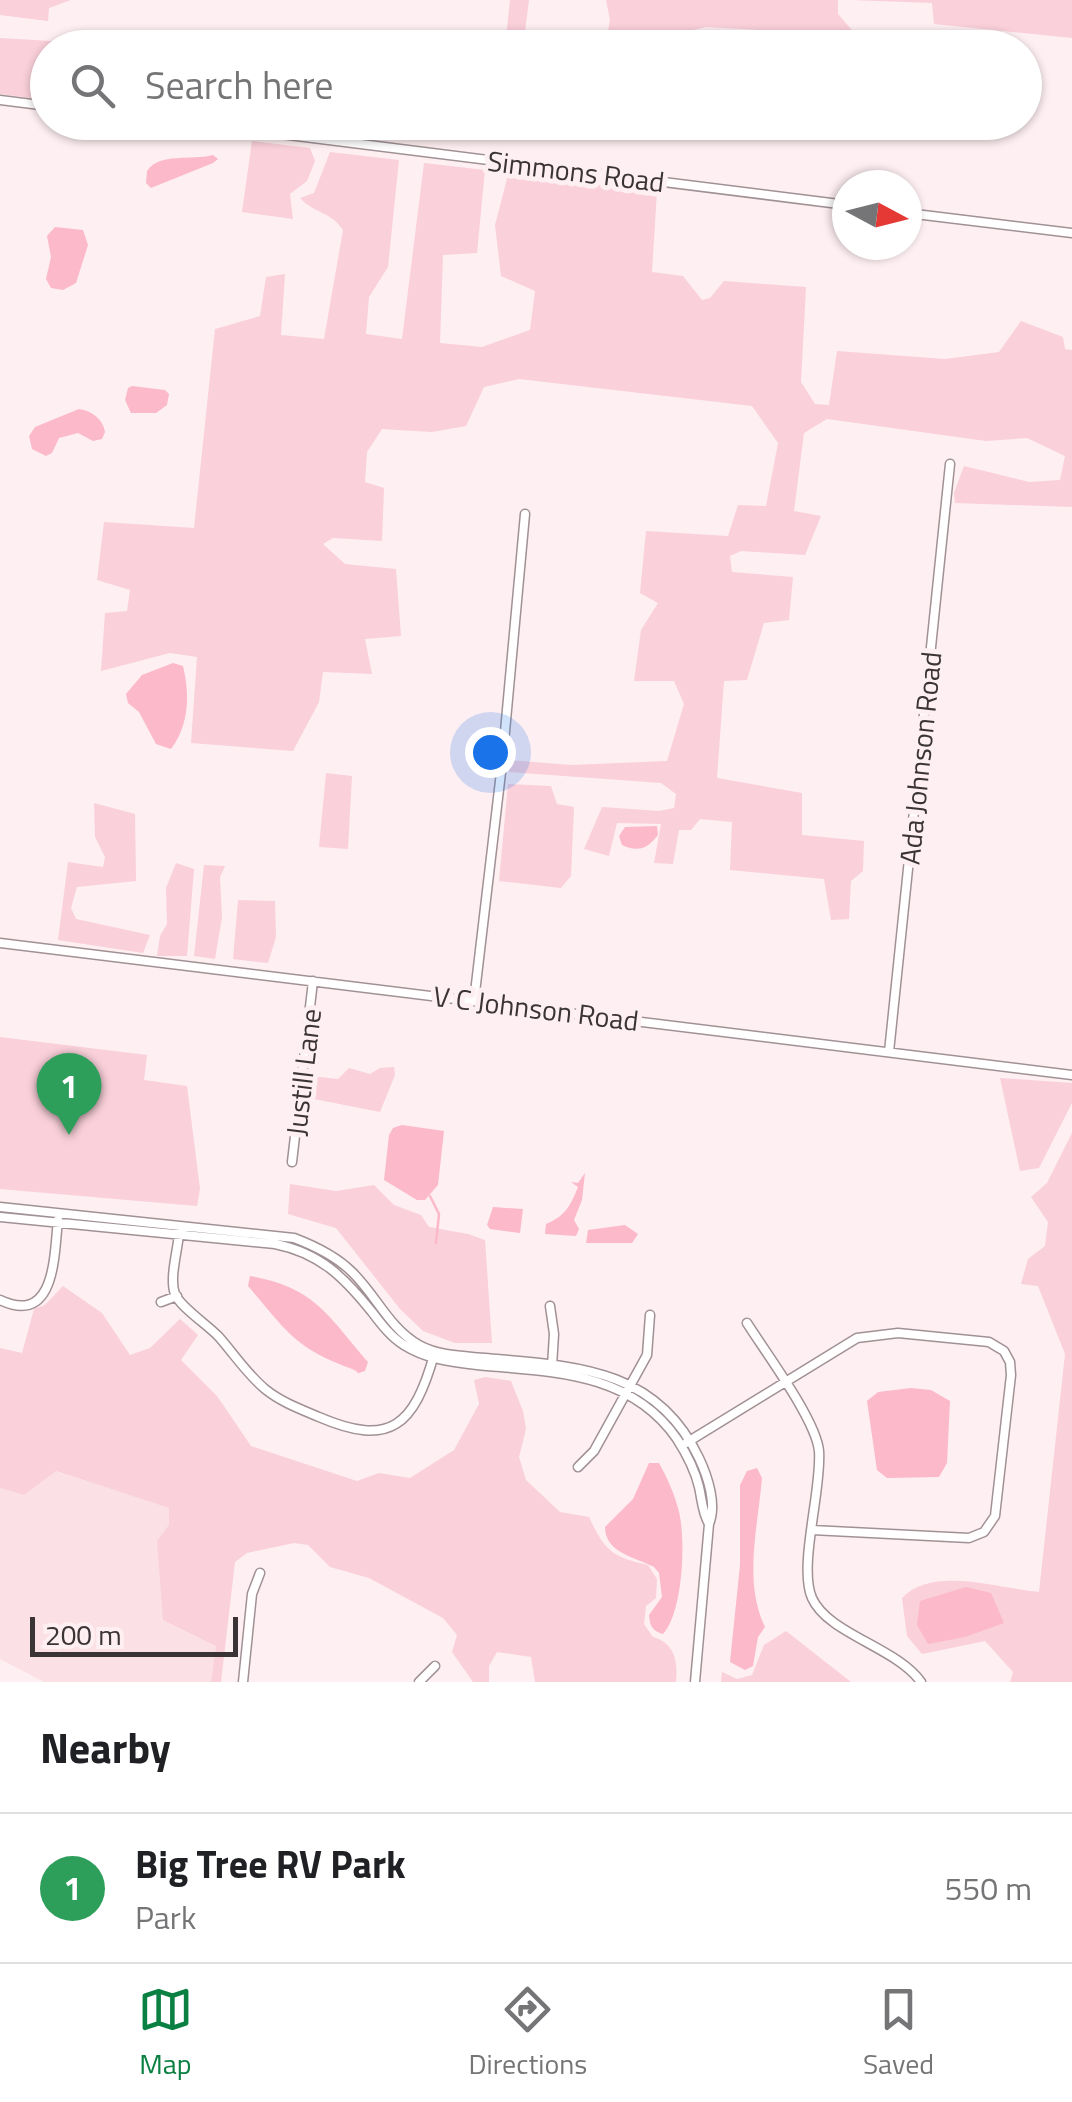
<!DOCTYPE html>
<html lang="en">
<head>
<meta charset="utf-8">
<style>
  :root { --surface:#fff; --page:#f6f6f6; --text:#202124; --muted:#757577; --line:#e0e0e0; --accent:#0b8043 }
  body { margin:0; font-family:"Titillium Web",sans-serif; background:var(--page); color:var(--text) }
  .compass { position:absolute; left:832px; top:170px; width:90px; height:90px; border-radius:50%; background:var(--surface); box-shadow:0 2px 8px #0004; rotate:97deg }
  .scale { position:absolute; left:30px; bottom:25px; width:208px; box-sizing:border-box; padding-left:10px; border:5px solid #3b3436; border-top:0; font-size:28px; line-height:35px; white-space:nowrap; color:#3b3436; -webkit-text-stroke:8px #feeff2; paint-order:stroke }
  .you { position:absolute; left:490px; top:752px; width:35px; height:35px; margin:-25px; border:8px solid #fff; border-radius:50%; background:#1a73e8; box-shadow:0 0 0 15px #1a73e833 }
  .badge { display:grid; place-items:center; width:65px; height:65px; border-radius:50%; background:var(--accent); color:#fff; font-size:32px; font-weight:700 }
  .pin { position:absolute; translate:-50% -82px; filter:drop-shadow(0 2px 5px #0008) }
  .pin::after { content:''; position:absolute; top:52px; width:35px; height:30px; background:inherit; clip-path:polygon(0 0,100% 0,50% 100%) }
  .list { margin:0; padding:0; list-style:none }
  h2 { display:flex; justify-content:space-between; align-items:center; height:130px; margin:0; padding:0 40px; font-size:42px }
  h2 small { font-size:32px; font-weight:400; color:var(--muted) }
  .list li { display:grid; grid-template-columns:65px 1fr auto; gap:30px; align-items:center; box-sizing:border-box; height:150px; padding:0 40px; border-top:2px solid var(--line) }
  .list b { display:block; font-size:38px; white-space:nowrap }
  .list p { margin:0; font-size:32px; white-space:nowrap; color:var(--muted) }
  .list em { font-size:32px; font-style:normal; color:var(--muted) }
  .icon { flex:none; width:55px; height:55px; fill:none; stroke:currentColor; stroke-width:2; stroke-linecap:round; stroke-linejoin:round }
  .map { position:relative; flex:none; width:1072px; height:1682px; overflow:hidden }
  .search { position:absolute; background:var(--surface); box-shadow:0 2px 8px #0004; left:30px; right:30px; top:30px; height:110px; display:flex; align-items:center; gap:25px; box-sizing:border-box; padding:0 35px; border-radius:55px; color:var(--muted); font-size:38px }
  .sheet { height:280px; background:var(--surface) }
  nav { display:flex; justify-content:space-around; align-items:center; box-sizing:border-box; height:140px; border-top:2px solid var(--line); background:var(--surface); font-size:28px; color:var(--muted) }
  nav a { display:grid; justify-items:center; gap:5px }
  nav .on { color:var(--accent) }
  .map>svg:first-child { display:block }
</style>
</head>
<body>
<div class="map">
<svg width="1072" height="1682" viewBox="0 0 1072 1682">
  <rect width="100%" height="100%" fill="#feeff2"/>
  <!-- built -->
  <path fill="#fbe1e6" d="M 55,1471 L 170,1508 L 169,1525 L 216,1646 L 211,1682 L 44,1682 L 0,1659 L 0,1488 L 24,1495 Z"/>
  <!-- green -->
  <path fill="#fad0da" d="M 0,0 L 71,0 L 49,8 L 48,21 L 0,15 Z
    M 510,0 L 529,0 L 523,47 L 505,47 Z
    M 606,0 L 838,0 L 838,14 L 857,36 L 855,47 L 775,47 L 775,42 L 761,30 L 706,27 L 689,31 L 681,47 L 605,47 L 610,20 Z
    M 852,0 L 1072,0 L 1072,38 L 934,24 L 932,3 Z
    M 0,38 L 51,41 L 80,47 L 48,48 L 47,100 L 0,94 Z
    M 252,141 L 310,148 L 315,161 L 307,181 L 290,194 L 293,219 L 242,212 Z
    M 330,152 L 399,160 L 388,267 L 369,297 L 366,334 L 402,339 L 424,163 L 485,170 L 477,253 L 443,255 L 440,343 L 482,347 L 530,330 L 535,291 L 501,276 L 495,225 L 508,175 L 657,191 L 652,272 L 683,276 L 702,300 L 710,298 L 724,281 L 806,287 L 801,382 L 815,404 L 829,405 L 837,351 L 945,359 L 999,352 L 1021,321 L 1063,337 L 1065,349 L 1072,350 L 1072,507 L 955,503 L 954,493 L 964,466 L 1029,482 L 1060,480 L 1065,456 L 1027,438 L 986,441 L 827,419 L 804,433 L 794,511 L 821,516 L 805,555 L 741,551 L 730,556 L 732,572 L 793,577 L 789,620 L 764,623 L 747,680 L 724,681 L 717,778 L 802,793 L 802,835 L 864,841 L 863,871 L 851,881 L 849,919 L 831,920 L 824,879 L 730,870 L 732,822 L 700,819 L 691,830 L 679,830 L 673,864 L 654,863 L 661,824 L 617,823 L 609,856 L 584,849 L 602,807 L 659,811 L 674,808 L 676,794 L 661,783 L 509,772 L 508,760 L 571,765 L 667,761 L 684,704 L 674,681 L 634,681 L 641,630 L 658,603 L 640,593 L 646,531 L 728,536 L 738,505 L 766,506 L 778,443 L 752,406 L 519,379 L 484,387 L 466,426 L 432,432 L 382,429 L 367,452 L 365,482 L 384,488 L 382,541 L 333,538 L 323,544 L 345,564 L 396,569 L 401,636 L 365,639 L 372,674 L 323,672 L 319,702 L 293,751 L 191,743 L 197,657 L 170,653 L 101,671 L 105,613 L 127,611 L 130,590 L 97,580 L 104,522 L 194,528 L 215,329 L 260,316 L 266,277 L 285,274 L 281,335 L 324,339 L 343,230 C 329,210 316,215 300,198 L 314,193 Z
    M 326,773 L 352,776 L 348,849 L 319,847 Z
    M 508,784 L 551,786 L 557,804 L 574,807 L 571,876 L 561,888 L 499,881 Z
    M 94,803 L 135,814 L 136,881 L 77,887 L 71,908 L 76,919 L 150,935 L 143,953 L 58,940 L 68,862 L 103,867 L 105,857 L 95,837 Z
    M 176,863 L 194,869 L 187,956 L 157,956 L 160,936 L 167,924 L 166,888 Z
    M 204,865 L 225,866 L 220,877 L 222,917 L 215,959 L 194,956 Z
    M 238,900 L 275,901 L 276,937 L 268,963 L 233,959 Z
    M 0,1037 L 147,1055 L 144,1080 L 187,1086 L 200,1189 L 197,1206 L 0,1189 Z
    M 394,1067 L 395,1075 L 380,1112 L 309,1098 L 311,1076 L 338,1079 L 349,1068 L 370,1074 L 380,1068 Z
    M 1000,1078 L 1072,1083 L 1072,1103 L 1039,1168 L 1020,1171 Z
    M 1072,1133 L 1072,1682 L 1010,1682 L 1013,1672 L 985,1641 L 922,1654 L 907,1636 L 902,1598 C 933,1565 1000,1589 1039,1592 L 1065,1354 L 1038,1286 L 1021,1284 L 1028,1259 L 1045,1246 L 1048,1222 L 1031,1197 L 1047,1183 Z
    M 290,1184 L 336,1191 L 374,1185 L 394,1205 L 421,1215 L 429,1227 L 468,1234 L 485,1240 L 492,1343 L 455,1343 L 423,1331 L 400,1309 L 336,1228 L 288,1214 Z
    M 63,1286 L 102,1313 L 130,1355 L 150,1348 L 180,1319 L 198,1335 L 181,1360 L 217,1396 L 251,1446 L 357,1481 L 379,1473 L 410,1478 L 454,1450 L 479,1404 L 474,1380 L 485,1377 L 511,1381 L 523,1411 L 526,1429 L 519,1457 L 526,1480 L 560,1512 L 589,1517 C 605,1551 612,1557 648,1565 L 657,1579 L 656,1598 L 646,1606 L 644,1624 L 653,1637 C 675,1643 678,1662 676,1682 L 535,1682 L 531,1657 L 497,1652 L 489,1666 L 489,1682 L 473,1682 L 452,1652 L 457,1635 L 443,1618 L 369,1578 L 330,1567 L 308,1545 L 294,1543 L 247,1553 L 235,1562 L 221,1682 L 211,1682 L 216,1646 L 163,1620 L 157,1541 L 169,1525 L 169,1508 L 56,1471 L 24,1495 L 0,1488 L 0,1348 L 22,1353 L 34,1309 L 45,1305 Z
    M 786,1631 L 851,1682 L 721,1682 L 722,1672 L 737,1679 L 752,1675 L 764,1645 Z"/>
  <!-- water -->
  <path fill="#fcb9c9" d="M 213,155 L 218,159 L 213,163 L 151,188 L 146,183 L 147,171 C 160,152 191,161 213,155 Z
    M 55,227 L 83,230 L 88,245 L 76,283 L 63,290 L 51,288 L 46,279 L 51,257 L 47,236 Z
    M 132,386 L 165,390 L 169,394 L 167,405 L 156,413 L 131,413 L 125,400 L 128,388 Z
    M 79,409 C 92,411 103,419 105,432 L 102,439 L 93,441 L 78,433 L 59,438 L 52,453 L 46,456 L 32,449 L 29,436 L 35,427 Z
    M 173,663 L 183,666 C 190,695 189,725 171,749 L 156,744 L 139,712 L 128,703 L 126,694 L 142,675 Z
    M 657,826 L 658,835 C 648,848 639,853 622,845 L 619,836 L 625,827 Z
    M 402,1125 L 444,1131 L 438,1185 L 425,1200 L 417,1200 L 384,1180 L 389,1135 L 393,1128 Z
    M 585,1173 L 582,1200 L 574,1220 L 579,1229 L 576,1236 L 545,1234 L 546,1224 C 565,1216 570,1207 578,1187 L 571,1182 L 578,1183 Z
    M 493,1207 L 523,1209 L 520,1233 L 490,1229 L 487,1225 Z
    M 625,1225 L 638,1234 L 632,1243 L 586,1243 L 588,1230 Z
    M 250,1276 C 316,1288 327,1315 368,1362 L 365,1371 C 352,1375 364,1374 352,1369 C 294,1348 286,1330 248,1286 Z
    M 911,1388 L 931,1390 L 950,1401 L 947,1463 L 939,1477 L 887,1478 L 877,1470 L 867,1401 L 878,1392 Z
    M 649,1463 L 659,1463 C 667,1477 675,1495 679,1512 C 686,1540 683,1613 663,1634 C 652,1631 650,1626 649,1615 L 662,1597 L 659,1573 L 654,1567 C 635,1557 605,1553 605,1527 L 633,1499 Z
    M 757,1468 L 762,1478 C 758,1527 743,1581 765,1627 L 758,1637 L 753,1666 L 745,1670 L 730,1662 L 740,1565 L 740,1485 L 747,1471 Z
    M 966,1587 L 991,1593 L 1004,1623 L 965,1637 L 928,1644 L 917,1625 L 920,1601 Z"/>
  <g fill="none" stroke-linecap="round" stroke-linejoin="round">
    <!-- stream -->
    <path stroke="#fcb9c9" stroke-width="2.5" d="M 430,1196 L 439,1214 L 436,1243"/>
    <defs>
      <path id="minor" d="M 0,100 L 48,106
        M 185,122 L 847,205
        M 907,213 L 1072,233
        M 0,943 L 1072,1075
        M 474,1001 L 502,764 L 525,514
        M 889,1052 L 950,464
        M 292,1162 L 313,981
        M 0,1207 L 294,1238 C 315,1246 336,1256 352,1272 C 376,1295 389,1328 419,1345 C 439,1356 463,1356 485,1358 C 573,1366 656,1367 699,1458 C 708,1477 717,1505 709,1524 L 695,1682
        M 0,1217 L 275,1244 C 320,1253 344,1277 372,1312 C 381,1324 391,1337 404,1345 C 426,1359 451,1362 477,1365 C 551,1372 630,1371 677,1439 C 686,1453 695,1470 699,1487 C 702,1500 702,1512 709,1524
        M 179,1233 C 178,1250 169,1278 175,1294 C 180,1307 208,1325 219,1337 C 234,1354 247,1374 265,1389 C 281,1402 300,1409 319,1417 C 391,1448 414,1425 434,1355
        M 0,1300 C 56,1326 54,1255 58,1220
        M 161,1302 L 177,1296
        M 550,1306 L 554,1334 L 552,1366
        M 747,1323 C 766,1353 816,1420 819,1451 C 822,1490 798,1566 812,1598 C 828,1634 896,1647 921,1682
        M 686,1443 L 857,1338 L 898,1333 L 989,1342 L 1004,1351 L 1010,1362 L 1011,1375 L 995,1516 L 984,1532 L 969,1538 L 812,1530
        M 578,1467 L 594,1451 L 647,1355 L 650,1315
        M 243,1682 L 252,1594 L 260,1573
        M 419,1682 L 435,1666"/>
    </defs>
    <!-- minor casing -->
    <use href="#minor" stroke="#a19194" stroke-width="11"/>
    <!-- minor -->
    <use href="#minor" stroke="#fff" stroke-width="8"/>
  </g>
  <g text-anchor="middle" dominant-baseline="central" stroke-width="10" stroke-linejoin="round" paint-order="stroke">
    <!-- street labels -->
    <g font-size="28" fill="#3b3436" stroke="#feeff2">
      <text transform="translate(576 171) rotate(7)">Simmons Road</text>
      <text transform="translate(920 758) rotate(-84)">Ada Johnson Road</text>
      <text transform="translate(536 1008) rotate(7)">V C Johnson Road</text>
      <text transform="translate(303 1072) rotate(-83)">Justill Lane</text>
    </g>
  </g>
</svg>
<svg class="compass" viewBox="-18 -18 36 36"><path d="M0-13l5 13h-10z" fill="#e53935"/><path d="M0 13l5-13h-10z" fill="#757577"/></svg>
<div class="scale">200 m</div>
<div class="you"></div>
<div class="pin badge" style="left:69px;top:1135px;background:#2e9e5b">1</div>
<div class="search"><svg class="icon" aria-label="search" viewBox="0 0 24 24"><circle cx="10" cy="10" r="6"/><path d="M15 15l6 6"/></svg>Search here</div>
</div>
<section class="sheet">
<h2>Nearby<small></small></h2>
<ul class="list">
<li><span class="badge" style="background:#2e9e5b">1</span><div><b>Big Tree RV Park</b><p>Park</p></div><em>550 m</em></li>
</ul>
</section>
<nav>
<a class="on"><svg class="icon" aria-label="map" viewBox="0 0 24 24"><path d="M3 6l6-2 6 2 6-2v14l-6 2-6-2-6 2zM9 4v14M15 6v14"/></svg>Map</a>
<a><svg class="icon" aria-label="directions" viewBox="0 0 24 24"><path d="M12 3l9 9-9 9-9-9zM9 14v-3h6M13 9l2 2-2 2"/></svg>Directions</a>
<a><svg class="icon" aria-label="saved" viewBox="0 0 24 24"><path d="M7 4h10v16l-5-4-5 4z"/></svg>Saved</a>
</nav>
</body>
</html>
